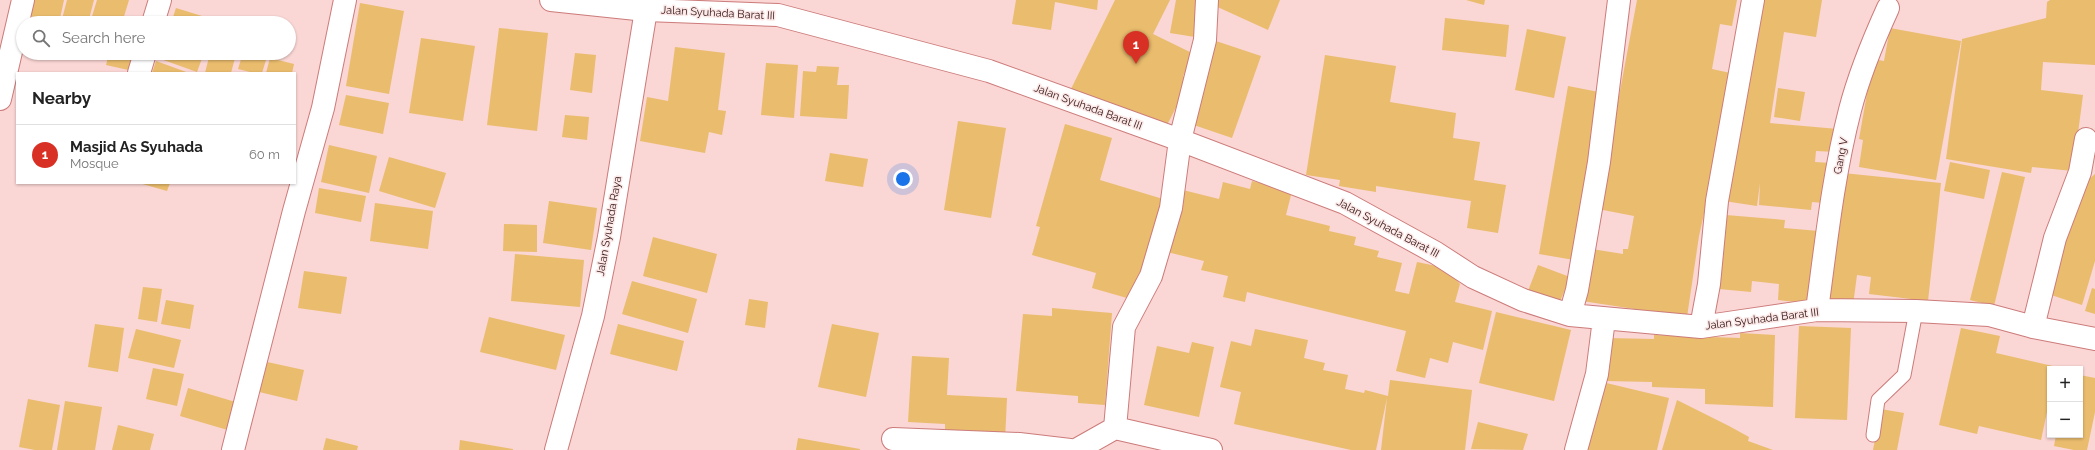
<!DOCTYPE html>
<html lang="en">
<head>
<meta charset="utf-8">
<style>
  :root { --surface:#fff; --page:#f2f2f2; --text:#222; --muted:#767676; --line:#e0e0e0; --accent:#d93025 }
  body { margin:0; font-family:Raleway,sans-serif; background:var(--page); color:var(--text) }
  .controls { position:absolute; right:12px; bottom:12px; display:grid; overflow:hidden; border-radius:0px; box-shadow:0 1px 3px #0004 }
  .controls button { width:36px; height:36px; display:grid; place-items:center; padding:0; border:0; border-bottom:1px solid var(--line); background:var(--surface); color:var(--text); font:20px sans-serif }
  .you { position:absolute; left:903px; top:179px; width:14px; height:14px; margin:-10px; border:3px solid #fff; border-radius:50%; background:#1a73e8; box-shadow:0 0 0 6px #1a73e833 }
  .badge { display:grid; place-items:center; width:26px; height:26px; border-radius:50%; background:var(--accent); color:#fff; font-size:13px; font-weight:700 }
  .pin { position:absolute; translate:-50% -33px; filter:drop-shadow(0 1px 2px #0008) }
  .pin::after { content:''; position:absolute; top:21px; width:14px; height:12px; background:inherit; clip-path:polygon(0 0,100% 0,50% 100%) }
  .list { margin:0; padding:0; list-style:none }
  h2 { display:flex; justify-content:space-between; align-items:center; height:52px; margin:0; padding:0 16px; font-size:17px }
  h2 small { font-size:13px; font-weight:400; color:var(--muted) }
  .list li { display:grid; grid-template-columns:26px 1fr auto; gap:12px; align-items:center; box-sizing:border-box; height:60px; padding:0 16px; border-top:1px solid var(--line) }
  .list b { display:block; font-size:15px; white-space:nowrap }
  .list p { margin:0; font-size:13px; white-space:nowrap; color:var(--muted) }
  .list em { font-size:13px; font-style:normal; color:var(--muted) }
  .icon { flex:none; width:22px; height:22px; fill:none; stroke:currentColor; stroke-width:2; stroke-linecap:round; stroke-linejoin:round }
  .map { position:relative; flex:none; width:2095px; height:450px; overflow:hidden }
  .search { position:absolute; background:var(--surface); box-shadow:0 1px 3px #0004; left:16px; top:16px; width:280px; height:44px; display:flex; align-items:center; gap:10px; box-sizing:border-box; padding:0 14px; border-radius:22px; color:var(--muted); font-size:15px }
  .panel { position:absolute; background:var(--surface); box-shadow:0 1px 3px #0004; left:16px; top:72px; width:280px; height:112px; border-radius:0px }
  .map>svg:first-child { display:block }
</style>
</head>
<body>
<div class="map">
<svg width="2095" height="450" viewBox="0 0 2095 450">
  <rect width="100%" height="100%" fill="#fad6d4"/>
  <!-- building -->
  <path fill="#eabc6d" d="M 28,0 L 64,0 L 59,23 L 25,15 Z
    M 67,0 L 94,0 L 88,23 L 61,23 Z
    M 97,0 L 129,0 L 122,23 L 90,23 Z
    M 1016,0 L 1098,0 L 1097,10 L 1055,2 L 1051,30 L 1012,24 Z
    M 1115,0 L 1170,0 L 1153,34 L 1194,54 L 1183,76 L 1190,80 L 1166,127 L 1069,93 Z
    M 1176,0 L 1202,0 L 1195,37 L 1170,33 Z
    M 1213,0 L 1280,0 L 1268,30 L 1211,4 Z
    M 1466,0 L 1485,0 L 1484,5 Z
    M 1637,0 L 1737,0 L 1732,26 L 1720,24 L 1712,69 L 1735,74 L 1699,236 L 1687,317 L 1582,301 L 1592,249 L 1623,254 L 1623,249 L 1628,249 L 1634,216 L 1598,209 Z
    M 1762,0 L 1822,0 L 1816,37 L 1784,32 L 1770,123 L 1838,129 L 1836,152 L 1816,151 L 1815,162 L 1831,163 L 1824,203 L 1812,202 L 1811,210 L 1759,205 L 1760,183 L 1757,206 L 1724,201 Z
    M 2050,0 L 2095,0 L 2095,65 L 2043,62 L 2041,90 L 2083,95 L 2073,171 L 2032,167 L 2031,173 L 1946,159 L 1962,39 L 2046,18 L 2047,2 Z
    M 360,3 L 404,11 L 389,94 L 346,86 Z
    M 176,8 L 215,20 L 213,23 L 171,23 Z
    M 1445,18 L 1509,25 L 1506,57 L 1442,50 Z
    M 499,28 L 548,33 L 537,131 L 487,125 Z
    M 1890,28 L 1961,41 L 1936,180 L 1859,167 L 1863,140 L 1859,139 L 1873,59 L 1884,61 Z
    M 1527,29 L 1566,37 L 1554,98 L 1515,90 Z
    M 421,38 L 475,46 L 463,121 L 409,113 Z
    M 1216,41 L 1261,56 L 1232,138 L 1188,123 Z
    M 675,47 L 725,53 L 718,110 L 726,111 L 722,135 L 709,132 L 705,153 L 640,141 L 647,97 L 668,101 Z
    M 109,53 L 127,53 L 137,55 L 133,71 L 106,65 Z
    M 157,53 L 204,53 L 197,72 L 155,57 Z
    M 210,53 L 235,58 L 231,73 L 205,73 Z
    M 233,53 L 264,53 L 262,59 L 266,60 L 262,73 L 254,73 L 238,69 L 242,56 Z
    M 575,53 L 596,55 L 592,93 L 570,90 Z
    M 1325,55 L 1396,66 L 1390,102 L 1456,113 L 1453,138 L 1480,142 L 1474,180 L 1506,185 L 1498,233 L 1467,228 L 1471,201 L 1376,186 L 1376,192 L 1339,186 L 1340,180 L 1306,175 Z
    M 270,58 L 294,64 L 292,73 L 266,73 Z
    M 156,61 L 189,73 L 152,73 Z
    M 766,63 L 798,65 L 794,118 L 761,115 Z
    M 817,66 L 839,67 L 837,85 L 849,85 L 847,119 L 800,116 L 803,71 L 816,72 Z
    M 1568,86 L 1604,93 L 1574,260 L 1539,254 Z
    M 1778,88 L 1805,92 L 1800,121 L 1774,117 Z
    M 346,95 L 389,103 L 383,134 L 339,125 Z
    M 565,115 L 589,117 L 587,140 L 562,137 Z
    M 958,121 L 1006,128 L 991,218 L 944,210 Z
    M 1065,124 L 1112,138 L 1100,180 L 1163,199 L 1134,300 L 1092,288 L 1096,273 L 1032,255 L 1040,227 L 1036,226 Z
    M 329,145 L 377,156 L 369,193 L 321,182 Z
    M 830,153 L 868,159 L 863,187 L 825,181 Z
    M 389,157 L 446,173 L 435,208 L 379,191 Z
    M 1950,162 L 1990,170 L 1984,199 L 1944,191 Z
    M 2002,172 L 2025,177 L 1994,306 L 1970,300 Z
    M 1843,173 L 1941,183 L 1928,301 L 1869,294 L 1871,277 L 1857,275 L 1853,305 L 1829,302 Z
    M 2095,174 L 2095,261 L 2082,305 L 2048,294 L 2082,185 Z
    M 1252,181 L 1292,191 L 1286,215 L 1330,226 L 1329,231 L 1356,237 L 1354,245 L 1379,251 L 1377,257 L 1402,263 L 1395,291 L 1409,294 L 1417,262 L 1446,268 L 1460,284 L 1455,302 L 1492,311 L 1483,350 L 1453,342 L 1448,363 L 1430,358 L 1425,378 L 1396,371 L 1406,331 L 1247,292 L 1245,302 L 1223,297 L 1228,276 L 1201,270 L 1204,261 L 1167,252 L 1183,190 L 1219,199 L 1223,182 L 1250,189 Z
    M 139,183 L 170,183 L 167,191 Z
    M 319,188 L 366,196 L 361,222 L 315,213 Z
    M 549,201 L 597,208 L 591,250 L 543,243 Z
    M 375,203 L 433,211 L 428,249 L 370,241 Z
    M 1726,215 L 1785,220 L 1784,228 L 1819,231 L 1812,304 L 1778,300 L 1779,284 L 1752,281 L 1751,292 L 1719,289 Z
    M 504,224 L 537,225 L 537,252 L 503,251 Z
    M 653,237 L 717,254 L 707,293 L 643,276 Z
    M 515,254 L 584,260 L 580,307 L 511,301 Z
    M 1538,265 L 1570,277 L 1559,304 L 1528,291 Z
    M 304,271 L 347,277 L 341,314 L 298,308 Z
    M 632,281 L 697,299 L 688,333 L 622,314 Z
    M 143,287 L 162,289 L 157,322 L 138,319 Z
    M 2092,288 L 2095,289 L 2095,314 L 2085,311 Z
    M 749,299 L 768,302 L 765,328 L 745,325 Z
    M 166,300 L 194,305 L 190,329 L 161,324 Z
    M 1052,308 L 1112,313 L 1105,405 L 1078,403 L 1078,396 L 1016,391 L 1023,314 L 1052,316 Z
    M 1496,312 L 1571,330 L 1554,401 L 1479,383 Z
    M 489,317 L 565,335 L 556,370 L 480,352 Z
    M 95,324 L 124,328 L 118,372 L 88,367 Z
    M 618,324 L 684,341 L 677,371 L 610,354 Z
    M 832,324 L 879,333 L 866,397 L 818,387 Z
    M 1799,326 L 1851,328 L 1847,420 L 1795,418 Z
    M 1961,328 L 2000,336 L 1996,353 L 2057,367 L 2057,369 L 2050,369 L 2050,398 L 2041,440 L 1979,426 L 1977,434 L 1939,425 Z
    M 136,329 L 181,340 L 174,368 L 128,358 Z
    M 1255,329 L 1308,340 L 1304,358 L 1325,363 L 1323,370 L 1348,375 L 1345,389 L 1364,393 L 1365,390 L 1388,396 L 1390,380 L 1472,390 L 1465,450 L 1381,450 L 1387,398 L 1376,450 L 1351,450 L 1234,424 L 1241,392 L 1220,387 L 1231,341 L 1251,346 Z
    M 1740,333 L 1775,335 L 1773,407 L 1705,404 L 1705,389 L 1652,387 L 1652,382 L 1606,381 L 1607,338 L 1654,339 L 1654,335 L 1740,338 Z
    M 1192,342 L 1214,347 L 1199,417 L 1144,405 L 1157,346 L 1189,353 Z
    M 912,356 L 949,358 L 947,395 L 1007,398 L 1005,440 L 945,437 L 945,424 L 908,422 Z
    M 258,360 L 304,370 L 297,401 L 251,390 Z
    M 153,368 L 184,374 L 177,406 L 146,399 Z
    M 2080,375 L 2095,378 L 2095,412 L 2087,450 L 2074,450 L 2054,446 L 2056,435 L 2080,435 Z
    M 1598,381 L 1669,398 L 1657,450 L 1582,450 Z
    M 188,388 L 239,403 L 231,431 L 180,416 Z
    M 28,399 L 60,405 L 52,450 L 35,450 L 19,447 Z
    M 1677,400 L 1729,426 L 1749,437 L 1748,441 L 1773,450 L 1662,450 Z
    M 65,401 L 102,407 L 95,450 L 57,450 Z
    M 1881,409 L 1904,413 L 1897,450 L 1873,450 Z
    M 1478,422 L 1528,434 L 1523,450 L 1471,449 Z
    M 118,425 L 154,434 L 150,450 L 112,450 Z
    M 326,438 L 358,446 L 357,450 L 323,450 Z
    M 798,438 L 860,449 L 860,450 L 796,450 Z
    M 460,440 L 513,449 L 513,450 L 459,450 Z"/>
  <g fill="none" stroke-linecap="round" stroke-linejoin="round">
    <defs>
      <path id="service" d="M 1873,435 L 1878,400 L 1904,375 L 1916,311"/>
      <path id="minor" d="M 551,0 L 646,10 L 778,15 L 989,71 L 1180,140 L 1345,203 L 1436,253 L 1473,277 L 1523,300 L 1570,315 L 1701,327 L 1817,310 L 1916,311 L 1989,315 L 2033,327 L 2095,339
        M 153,23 L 160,0
        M 139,73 L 145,53
        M 0,99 L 23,0
        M 1817,310 C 1826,244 1833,176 1850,110 C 1859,75 1873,41 1888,8
        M 1570,315 L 1577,290 L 1599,162 L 1619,0
        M 1701,327 L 1709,284 L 1717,201 L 1753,0
        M 2033,327 L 2055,238 L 2080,172 L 2086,139
        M 1115,428 L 1124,327 L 1151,276 L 1171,208 L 1180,140 L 1205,40 L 1207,0
        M 893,439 L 1019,444 L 1070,450
        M 233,450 L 294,211 L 323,108 L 345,0
        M 1076,450 L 1115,428 L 1211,450
        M 1576,450 L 1597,374 L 1604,319"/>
      <path id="tertiary" d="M 556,450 L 593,316 L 609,237 L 646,10 L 650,0"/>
    </defs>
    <!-- service casing -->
    <use href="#service" stroke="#cc7b7a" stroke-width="15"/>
    <!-- minor casing -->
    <use href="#minor" stroke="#cc7b7a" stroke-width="24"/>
    <!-- tertiary casing -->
    <use href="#tertiary" stroke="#cc7b7a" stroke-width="24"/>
    <!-- service -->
    <use href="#service" stroke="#fff" stroke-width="13"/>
    <!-- minor -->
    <use href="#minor" stroke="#fff" stroke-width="22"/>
    <!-- tertiary -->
    <use href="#tertiary" stroke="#fff" stroke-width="22"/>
  </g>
  <g text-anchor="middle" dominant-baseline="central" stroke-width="3" stroke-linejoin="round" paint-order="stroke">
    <!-- street labels -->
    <g font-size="11" fill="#341515" stroke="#fbe8e7">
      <text transform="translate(718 13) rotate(3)">Jalan Syuhada Barat III</text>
      <text transform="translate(1088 107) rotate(20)">Jalan Syuhada Barat III</text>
      <text transform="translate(1841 156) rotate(-79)">Gang V</text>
      <text transform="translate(609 226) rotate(-80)">Jalan Syuhada Raya</text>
      <text transform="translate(1388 228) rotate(28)">Jalan Syuhada Barat III</text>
      <text transform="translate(1762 319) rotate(-7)">Jalan Syuhada Barat III</text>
    </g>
  </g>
</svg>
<div class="controls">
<button>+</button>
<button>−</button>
</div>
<div class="you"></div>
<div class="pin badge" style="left:1136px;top:64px">1</div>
<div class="search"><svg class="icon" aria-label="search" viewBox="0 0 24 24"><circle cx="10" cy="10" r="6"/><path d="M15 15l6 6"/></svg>Search here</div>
<section class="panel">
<h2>Nearby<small></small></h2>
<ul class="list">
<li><span class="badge">1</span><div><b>Masjid As Syuhada</b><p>Mosque</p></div><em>60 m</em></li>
</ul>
</section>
</div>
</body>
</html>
